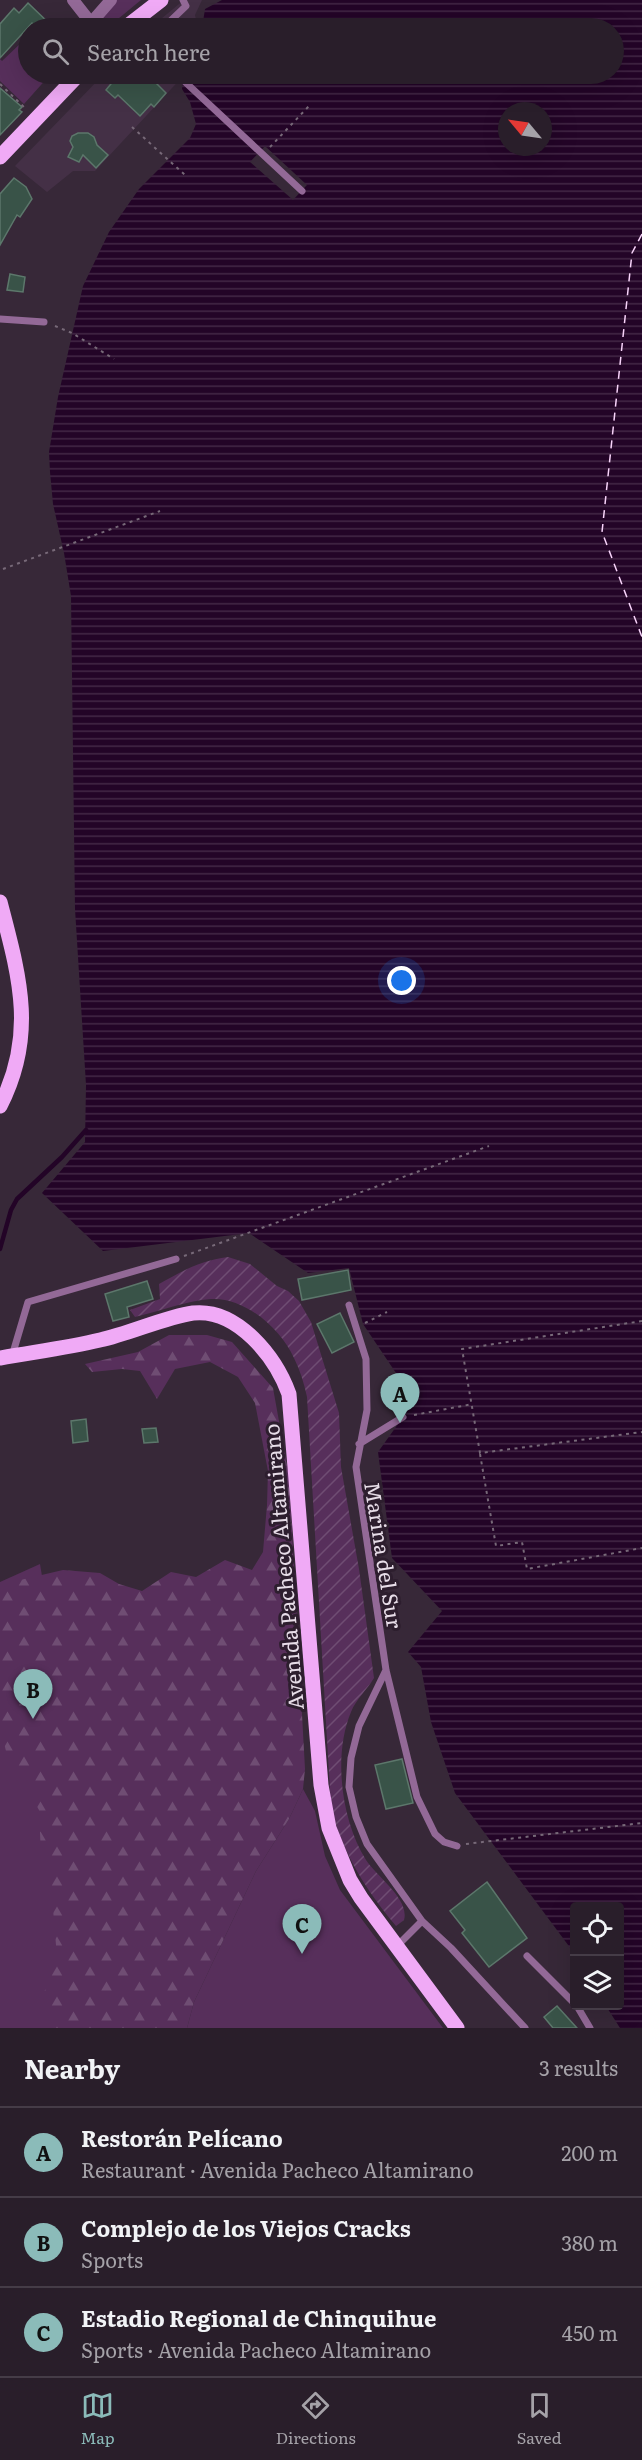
<!DOCTYPE html>
<html lang="en">
<head>
<meta charset="utf-8">
<style>
  :root { --surface:#291e2a; --page:#312732; --text:#f1f3f6; --muted:#a5a2a8; --line:#453c47; --accent:#8bbbb9 }
  body { margin:0; font-family:Literata,serif; background:var(--page); color:var(--text) }
  .controls { position:absolute; right:18px; bottom:18px; display:grid; overflow:hidden; border-radius:6px; box-shadow:0 6px 24px #0002 }
  .controls button { width:54px; height:54px; display:grid; place-items:center; padding:0; border:0; border-bottom:2px solid var(--line); background:var(--surface); color:var(--text); font:30px sans-serif }
  .compass { position:absolute; left:498px; top:102px; width:54px; height:54px; border-radius:50%; background:var(--surface); box-shadow:0 6px 24px #0002; rotate:299deg }
  .you { position:absolute; left:402px; top:981px; width:21px; height:21px; margin:-15px; border:4px solid #fff; border-radius:50%; background:#1a73e8; box-shadow:0 0 0 9px #1a73e833 }
  .badge { display:grid; place-items:center; width:39px; height:39px; border-radius:50%; background:var(--accent); color:#111; font-size:20px; font-weight:700 }
  .pin { position:absolute; translate:-50% -50px; filter:drop-shadow(0 2px 3px #0008) }
  .pin::after { content:''; position:absolute; top:32px; width:21px; height:18px; background:inherit; clip-path:polygon(0 0,100% 0,50% 100%) }
  .list { margin:0; padding:0; list-style:none }
  h2 { display:flex; justify-content:space-between; align-items:center; height:78px; margin:0; padding:0 24px; font-size:26px }
  h2 small { font-size:20px; font-weight:400; color:var(--muted) }
  .list li { display:grid; grid-template-columns:39px 1fr auto; gap:18px; align-items:center; box-sizing:border-box; height:90px; padding:0 24px; border-top:2px solid var(--line) }
  .list b { display:block; font-size:22px; white-space:nowrap }
  .list p { margin:0; font-size:20px; white-space:nowrap; color:var(--muted) }
  .list em { font-size:20px; font-style:normal; color:var(--muted) }
  .icon { flex:none; width:33px; height:33px; fill:none; stroke:currentColor; stroke-width:2; stroke-linecap:round; stroke-linejoin:round }
  .map { position:relative; flex:none; width:642px; height:2028px; overflow:hidden }
  .search { position:absolute; background:var(--surface); box-shadow:0 6px 24px #0002; left:18px; right:18px; top:18px; height:66px; display:flex; align-items:center; gap:15px; box-sizing:border-box; padding:0 21px; border-radius:33px; color:var(--muted); font-size:22px }
  .sheet { height:348px; background:var(--surface) }
  nav { display:flex; justify-content:space-around; align-items:center; box-sizing:border-box; height:84px; border-top:2px solid var(--line); background:var(--surface); font-size:16px; color:var(--muted) }
  nav a { display:grid; justify-items:center; gap:3px }
  nav .on { color:var(--accent) }
  .map>svg:first-child { display:block }
</style>
</head>
<body>
<div class="map">
<svg width="642" height="2028" viewBox="0 0 642 2028">
  <defs>
    <pattern id="forest-firs" width="22" height="20" patternUnits="userSpaceOnUse" patternTransform="scale(1.5)"><rect width="22" height="20" fill="#572f5b"/><path d="M5 1l3.5 6h-7zM16 11l3.5 6h-7z" fill="#6f4d73"/></pattern>
    <pattern id="garden-furrows" width="10" height="10" patternUnits="userSpaceOnUse" patternTransform="scale(1.5)"><rect width="10" height="10" fill="#572f5b"/><path d="M-1 1l2-2M0 10L10 0M9 11l2-2" fill="none" stroke="#6f4d73"/></pattern>
    <pattern id="water-rules" width="6" height="5" patternUnits="userSpaceOnUse" patternTransform="scale(1.5)"><rect width="6" height="5" fill="#230427"/><path d="M0 2.5h6" fill="none" stroke="#432846"/></pattern>
  </defs>
  <rect width="100%" height="100%" fill="#372838"/>
  <!-- built -->
  <path fill="#443046" d="M 184,0 L 202,0 L 195,15 L 198,28 L 150,28 Z
    M 104,74 L 185,74 L 95,171 L 73,171 L 47,192 L 15,166 Z"/>
  <!-- grass -->
  <path fill="#572f5b" d="M 115,0 L 141,0 L 107,28 L 99,28 L 95,23 Z
    M 22,42 L 28,47 L 28,74 L 46,74 L 49,76 L 24,104 L 0,81 L 0,59 L 2,61 Z
    M 40,1564 L 89,1856 L 90,2028 L 0,2028 L 0,1582 Z
    M 303,1789 L 315,1811 L 325,1856 L 340,1890 L 443,2028 L 187,2028 L 194,2002 L 256,1871 L 289,1819 Z"/>
  <!-- forest -->
  <path fill="url(#forest-firs)" d="M 169,1335 L 207,1335 L 232,1342 L 273,1388 L 289,1477 L 305,1769 L 303,1789 L 289,1819 L 256,1871 L 194,2002 L 187,2028 L 50,2028 L 42,1998 L 57,1957 L 50,1873 L 41,1856 L 39,1810 L 6,1751 L 0,1727 L 0,1589 L 16,1581 L 63,1570 L 100,1573 L 119,1584 L 142,1591 L 171,1572 L 196,1577 L 225,1560 L 252,1570 L 263,1552 L 267,1505 L 268,1471 L 255,1403 L 238,1377 L 210,1362 L 175,1369 L 157,1399 L 140,1371 L 122,1369 L 92,1372 L 85,1364 L 138,1352 Z"/>
  <!-- garden -->
  <path fill="url(#garden-furrows)" d="M 228,1257 L 250,1264 L 277,1286 L 288,1291 L 299,1301 L 311,1322 L 339,1413 L 341,1467 L 359,1569 L 374,1678 C 367,1690 356,1699 351,1712 C 333,1755 341,1820 366,1860 C 376,1876 410,1899 404,1920 L 396,1926 C 366,1890 343,1854 331,1808 L 307,1397 C 304,1383 300,1370 294,1358 C 281,1329 245,1297 211,1299 C 186,1301 160,1311 135,1317 L 130,1310 L 160,1299 L 159,1284 C 182,1271 202,1260 228,1257 Z"/>
  <!-- water -->
  <path fill="url(#water-rules)" fill-rule="evenodd" d="M 222,0 L 642,0 L 642,2028 L 620,2028 L 606,2006 L 620,2006 L 620,1906 L 574,1906 L 574,1953 L 455,1793 L 431,1722 L 421,1667 L 408,1652 L 442,1611 L 392,1558 L 378,1452 L 403,1417 L 400,1379 L 363,1324 L 349,1268 L 308,1273 L 249,1233 L 103,1251 L 42,1193 L 85,1142 L 86,1085 L 75,909 L 71,596 L 64,553 L 53,504 L 50,472 L 49,452 L 58,397 L 83,286 L 109,232 L 139,189 L 190,138 L 196,124 L 190,102 L 182,89 L 183,80 L 189,74 L 614,74 L 614,28 L 202,28 L 205,9 ZM 507,111 L 543,111 L 543,147 L 507,147 Z"/>
  <!-- pier -->
  <path fill="#372838" d="M 265,146 L 307,185 L 293,200 L 250,162 Z"/>
  <g fill="none" stroke-linecap="round" stroke-linejoin="round">
    <!-- stream -->
    <path stroke="#230427" stroke-width="4.5" d="M 0,1249 L 11,1210 L 17,1199 L 62,1157 L 86,1130"/>
    <!-- ferry -->
    <path stroke="#f8d4fa" stroke-width="1.5" stroke-dasharray="8 6" stroke-linecap="butt" d="M 642,234 L 632,253 L 602,532 L 642,637"/>
  </g>
  <!-- building -->
  <path fill="#395348" stroke="#5c776b" stroke-width="1.5" d="M 28,3 L 54,28 L 37,28 L 32,23 L 0,58 L 0,24 L 14,8 L 19,13 Z
    M 125,74 L 131,79 L 137,74 L 154,74 L 160,79 L 156,83 L 166,93 L 154,107 L 151,104 L 140,116 L 118,95 L 115,98 L 106,90 L 115,79 L 118,81 Z
    M 0,88 L 22,107 L 19,110 L 22,112 L 0,135 Z
    M 78,133 L 88,133 L 94,137 L 97,145 L 108,155 L 96,168 L 83,155 L 79,162 L 68,157 L 73,147 L 70,141 L 72,136 Z
    M 14,178 L 26,187 L 32,199 L 20,217 L 17,215 L 0,245 L 0,194 Z
    M 10,274 L 25,277 L 23,292 L 7,290 Z
    M 348,1270 L 351,1290 L 302,1300 L 298,1279 Z
    M 147,1281 L 153,1299 L 127,1307 L 129,1317 L 113,1321 L 105,1294 Z
    M 340,1313 L 354,1342 L 332,1353 L 317,1324 Z
    M 86,1419 L 88,1441 L 73,1443 L 71,1421 Z
    M 156,1428 L 158,1442 L 144,1443 L 142,1429 Z
    M 402,1759 L 413,1803 L 386,1809 L 375,1765 Z
    M 487,1882 L 527,1938 L 489,1967 L 462,1933 L 465,1930 L 450,1911 Z
    M 557,2006 L 577,2028 L 553,2028 L 544,2017 Z"/>
  <g fill="none" stroke-linecap="round" stroke-linejoin="round">
    <!-- path -->
    <path stroke="#776978" stroke-width="2" stroke-dasharray="3 4.5" stroke-linecap="butt" d="M 0,84 L 26,109
      M 132,127 L 185,175
      M 270,147 L 309,106
      M 55,326 L 72,333 L 114,359
      M 3,569 L 160,511
      M 184,1256 L 489,1146
      M 642,1321 L 462,1349 L 480,1453 L 642,1432
      M 365,1323 L 387,1312
      M 414,1415 L 473,1404
      M 480,1454 L 496,1546 L 522,1542 L 527,1569 L 642,1548
      M 466,1844 L 642,1823"/>
    <!-- lane -->
    <path stroke="#936997" stroke-width="7" d="M 163,28 L 186,6 L 183,0
      M 179,74 L 183,80 L 302,191
      M 0,319 L 44,322
      M 349,1305 L 366,1359 L 367,1410 L 356,1467 L 386,1670 L 417,1797 L 435,1834 L 444,1842 L 457,1846
      M 12,1356 L 28,1302 L 176,1259
      M 359,1444 L 403,1417
      M 386,1670 L 359,1726 L 351,1758 L 349,1787 L 356,1817 L 367,1844 L 422,1921 L 451,1948 L 525,2028
      M 397,1946 L 422,1921
      M 527,1956 L 574,2003
      M 577,2006 L 590,2028"/>
    <!-- street -->
    <path stroke="#936997" stroke-width="12" d="M 73,0 L 95,28
      M 90,24 L 111,0"/>
    <!-- primary -->
    <path stroke="#f0aaf6" stroke-width="15" d="M 125,28 L 161,0
      M 0,157 L 79,74
      M 0,902 C 19,975 37,1034 0,1106
      M 0,1358 C 33,1352 67,1348 100,1340 C 129,1334 165,1317 193,1313 C 238,1308 276,1358 289,1394 L 321,1785 L 329,1828 L 350,1880 L 361,1898 L 457,2028"/>
  </g>
  <g text-anchor="middle" dominant-baseline="central" stroke-width="6" stroke-linejoin="round" paint-order="stroke">
    <!-- street labels -->
    <g font-size="21" fill="#e7dde8" stroke="#2d1e2e">
      <text transform="translate(385 1555) rotate(81)">Marina del Sur</text>
      <text transform="translate(282 1567) rotate(-95)">Avenida Pacheco Altamirano</text>
    </g>
  </g>
</svg>
<div class="controls">
<button><svg class="icon" aria-label="locate" viewBox="0 0 24 24"><circle cx="12" cy="12" r="6"/><path d="M12 2v4M12 18v4M2 12h4M18 12h4"/></svg></button>
<button><svg class="icon" aria-label="layers" viewBox="0 0 24 24"><path d="M12 4l9 5-9 5-9-5zM3 14l9 5 9-5"/></svg></button>
</div>
<svg class="compass" viewBox="-18 -18 36 36"><path d="M0-13l5 13h-10z" fill="#e53935"/><path d="M0 13l5-13h-10z" fill="#a5a2a8"/></svg>
<div class="you"></div>
<div class="pin badge" style="left:400px;top:1423px">A</div>
<div class="pin badge" style="left:33px;top:1719px">B</div>
<div class="pin badge" style="left:302px;top:1954px">C</div>
<div class="search"><svg class="icon" aria-label="search" viewBox="0 0 24 24"><circle cx="10" cy="10" r="6"/><path d="M15 15l6 6"/></svg>Search here</div>
</div>
<section class="sheet">
<h2>Nearby<small>3 results</small></h2>
<ul class="list">
<li><span class="badge">A</span><div><b>Restorán Pelícano</b><p>Restaurant · Avenida Pacheco Altamirano</p></div><em>200 m</em></li>
<li><span class="badge">B</span><div><b>Complejo de los Viejos Cracks</b><p>Sports</p></div><em>380 m</em></li>
<li><span class="badge">C</span><div><b>Estadio Regional de Chinquihue</b><p>Sports · Avenida Pacheco Altamirano</p></div><em>450 m</em></li>
</ul>
</section>
<nav>
<a class="on"><svg class="icon" aria-label="map" viewBox="0 0 24 24"><path d="M3 6l6-2 6 2 6-2v14l-6 2-6-2-6 2zM9 4v14M15 6v14"/></svg>Map</a>
<a><svg class="icon" aria-label="directions" viewBox="0 0 24 24"><path d="M12 3l9 9-9 9-9-9zM9 14v-3h6M13 9l2 2-2 2"/></svg>Directions</a>
<a><svg class="icon" aria-label="saved" viewBox="0 0 24 24"><path d="M7 4h10v16l-5-4-5 4z"/></svg>Saved</a>
</nav>
</body>
</html>
